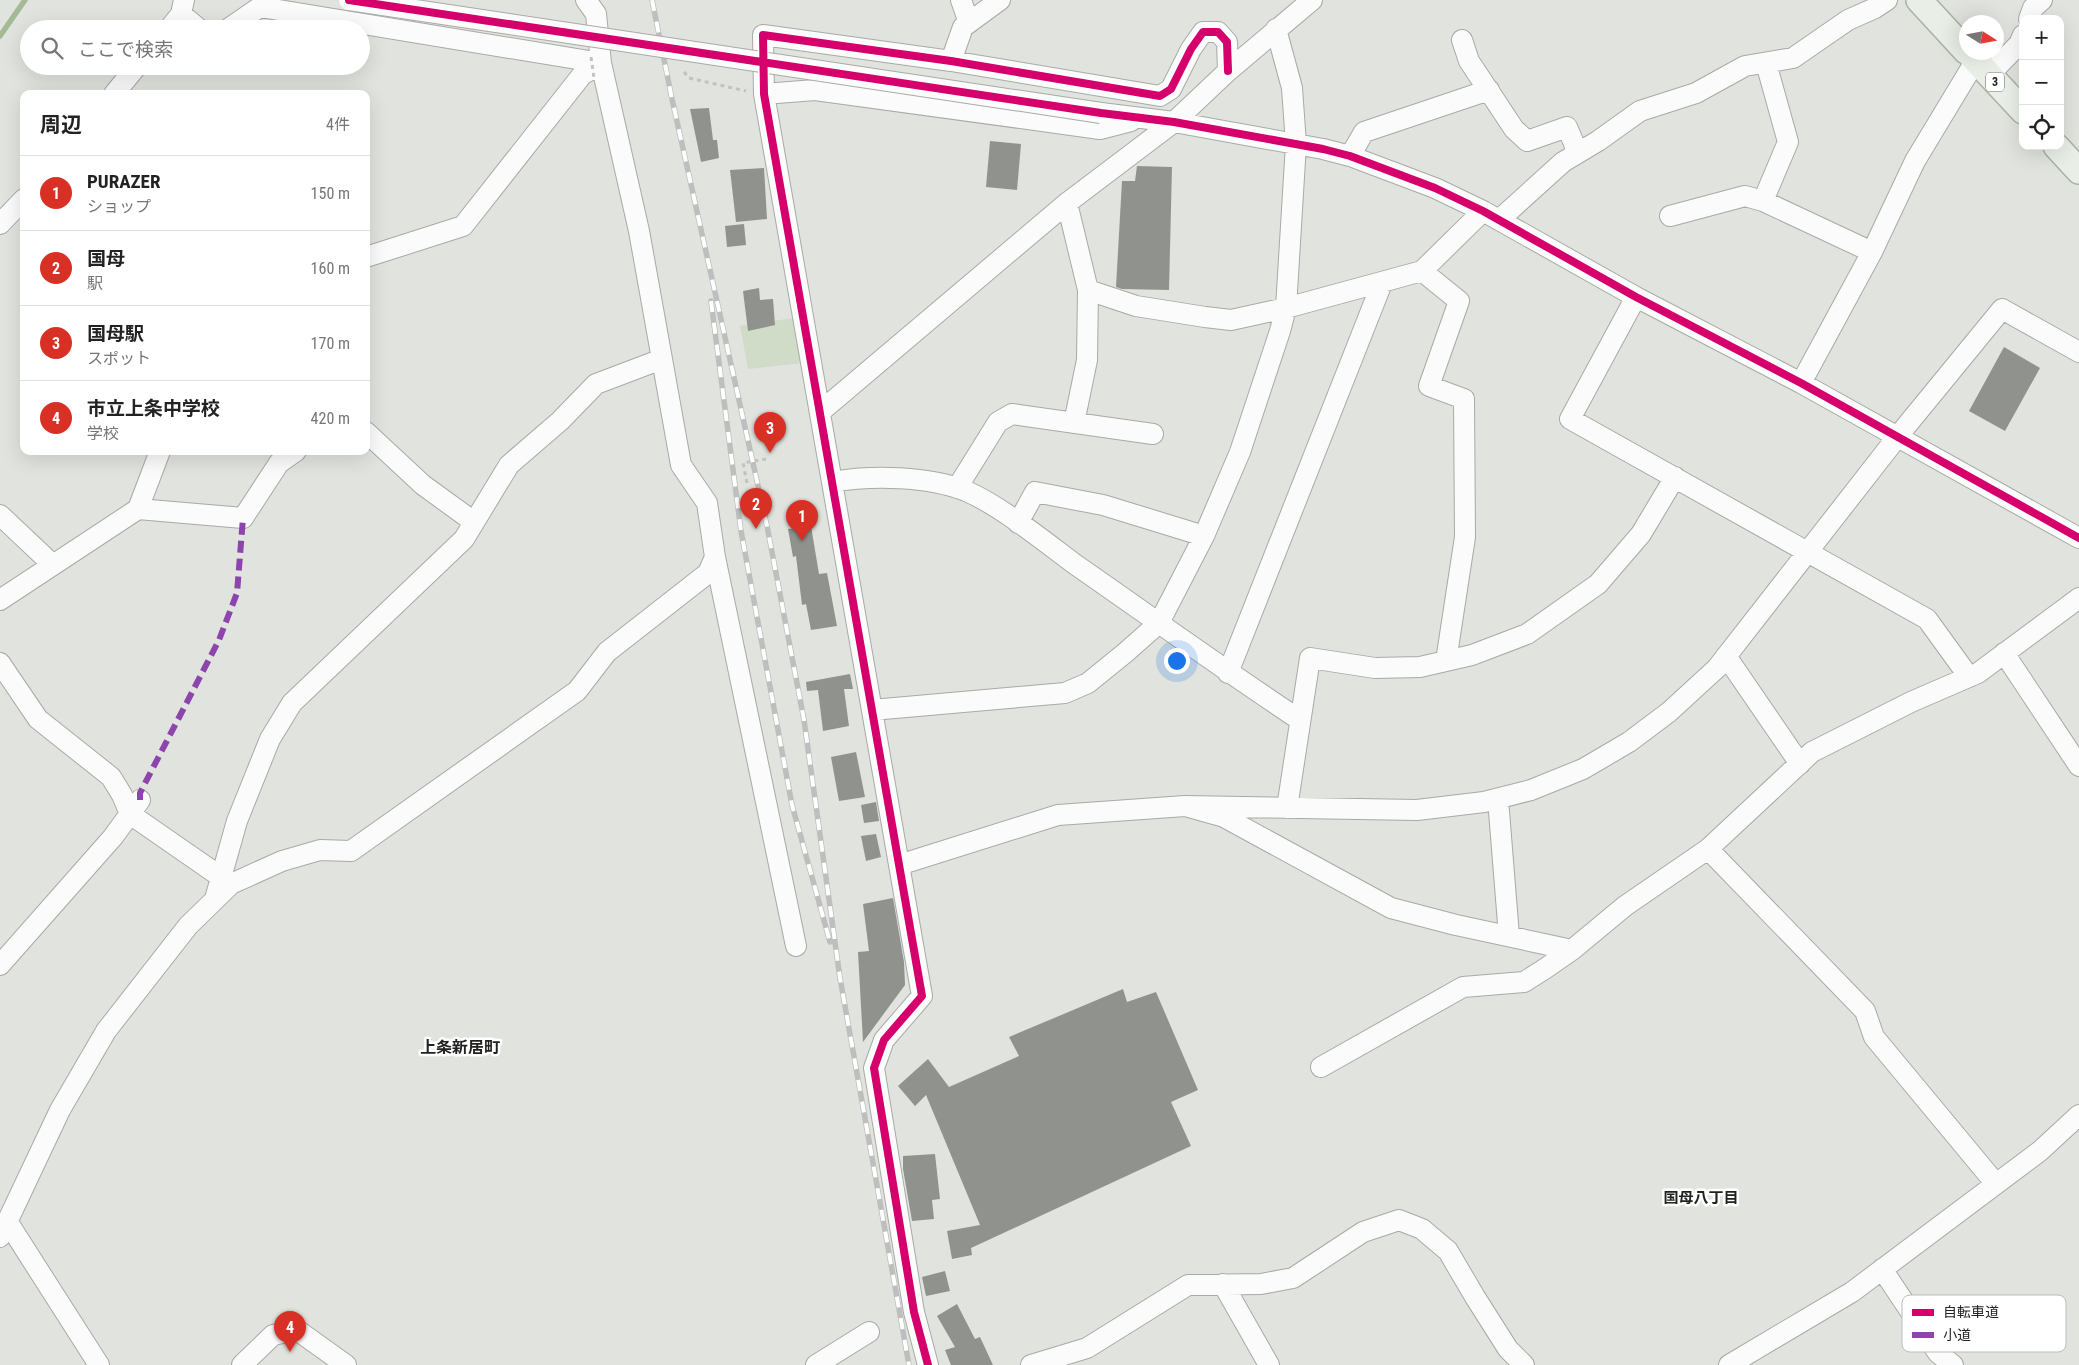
<!DOCTYPE html>
<html lang="ja">
<head>
<meta charset="utf-8">
<style>
  :root { --surface:#fff; --page:#f6f6f6; --text:#222; --muted:#767676; --line:#e0e0e0; --accent:#d93025 }
  body { margin:0; font-family:"Roboto Condensed","Noto Sans JP",sans-serif; background:var(--page); color:var(--text) }
  .controls { position:absolute; right:15px; top:15px; display:grid; overflow:hidden; border-radius:10px; box-shadow:0 5px 20px #0002 }
  .controls button { width:45px; height:45px; display:grid; place-items:center; padding:0; border:0; border-bottom:1px solid var(--line); background:var(--surface); color:var(--text); font:25px sans-serif }
  .compass { position:absolute; left:1959px; top:15px; width:45px; height:45px; border-radius:50%; background:var(--surface); box-shadow:0 5px 20px #0002; rotate:101deg }
  .you { position:absolute; left:1176px; top:660px; width:18px; height:18px; margin:-12px; border:4px solid #fff; border-radius:50%; background:#1a73e8; box-shadow:0 0 0 8px #1a73e833 }
  .badge { display:grid; place-items:center; width:32px; height:32px; border-radius:50%; background:var(--accent); color:#fff; font-size:16px; font-weight:700 }
  .pin { position:absolute; translate:-50% -41px; filter:drop-shadow(0 1px 2px #0008) }
  .pin::after { content:''; position:absolute; top:26px; width:18px; height:15px; background:inherit; clip-path:polygon(0 0,100% 0,50% 100%) }
  .list { margin:0; padding:0; list-style:none }
  h2 { display:flex; justify-content:space-between; align-items:center; height:65px; margin:0; padding:0 20px; font-size:21px }
  h2 small { font-size:16px; font-weight:400; color:var(--muted) }
  .list li { display:grid; grid-template-columns:32px 1fr auto; gap:15px; align-items:center; box-sizing:border-box; height:75px; padding:0 20px; border-top:1px solid var(--line) }
  .list b { display:block; font-size:19px; white-space:nowrap }
  .list p { margin:0; font-size:16px; white-space:nowrap; color:var(--muted) }
  .list em { font-size:16px; font-style:normal; color:var(--muted) }
  .icon { flex:none; width:28px; height:28px; fill:none; stroke:currentColor; stroke-width:2; stroke-linecap:round; stroke-linejoin:round }
  .map { position:relative; flex:none; width:2079px; height:1365px; overflow:hidden }
  .search { position:absolute; background:var(--surface); box-shadow:0 5px 20px #0002; left:20px; top:20px; width:350px; height:55px; display:flex; align-items:center; gap:12px; box-sizing:border-box; padding:0 18px; border-radius:28px; color:var(--muted); font-size:19px }
  .panel { position:absolute; background:var(--surface); box-shadow:0 5px 20px #0002; left:20px; top:90px; width:350px; height:365px; border-radius:10px }
  .map>svg:first-child { display:block }
</style>
</head>
<body>
<div class="map">
<svg width="2079" height="1365" viewBox="0 0 2079 1365">
  <rect width="100%" height="100%" fill="#e0e3de"/>
  <!-- green -->
  <path fill="#d0dcc7" d="M 793,318 L 802,363 L 748,369 L 740,326 Z"/>
  <g fill="none" stroke-linecap="round" stroke-linejoin="round">
    <!-- stream -->
    <path stroke="#a4ba97" stroke-width="5.5" d="M 0,36 L 25,0"/>
  </g>
  <!-- building -->
  <path fill="#90928e" d="M 709,108 L 713,140 L 717,140 L 719,158 L 701,162 L 690,109 Z
    M 990,141 L 1021,144 L 1017,190 L 986,187 Z
    M 1137,166 L 1172,167 L 1169,290 L 1122,289 L 1116,287 L 1122,181 L 1135,181 Z
    M 764,168 L 767,219 L 736,222 L 730,170 Z
    M 744,224 L 746,245 L 727,247 L 725,226 Z
    M 759,288 L 760,300 L 773,299 L 775,325 L 748,331 L 743,291 Z
    M 2004,347 L 2040,368 L 2005,431 L 1969,411 Z
    M 811,526 L 819,574 L 827,573 L 837,626 L 811,630 L 806,604 L 802,605 L 796,556 L 793,557 L 788,529 Z
    M 850,674 L 853,689 L 844,689 L 849,726 L 823,731 L 818,690 L 807,691 L 806,682 Z
    M 856,752 L 865,797 L 839,801 L 831,757 Z
    M 876,802 L 879,821 L 864,823 L 861,805 Z
    M 876,834 L 881,857 L 866,861 L 861,836 Z
    M 893,898 L 904,962 L 905,985 L 863,1042 L 858,952 L 869,951 L 863,904 Z
    M 1123,989 L 1127,1002 L 1156,992 L 1198,1090 L 1171,1102 L 1191,1146 L 971,1248 L 972,1255 L 952,1259 L 947,1231 L 980,1225 L 926,1095 L 915,1106 L 898,1086 L 928,1059 L 949,1087 L 1019,1056 L 1009,1037 Z
    M 935,1154 L 940,1199 L 932,1200 L 934,1219 L 912,1221 L 903,1169 L 903,1156 Z
    M 945,1271 L 950,1291 L 926,1296 L 922,1277 Z
    M 957,1304 L 975,1339 L 980,1337 L 993,1365 L 951,1365 L 945,1350 L 955,1347 L 937,1316 Z"/>
  <g fill="none" stroke-linecap="round" stroke-linejoin="round">
    <defs>
      <path id="minor" d="M 961,0 L 969,23
        M 181,14 L 199,29
        M 2029,19 L 2033,8 L 2042,0
        M 169,29 L 181,14 L 184,0
        M 228,29 L 260,7 L 601,63
        M 1462,40 L 1469,61 L 1514,129 L 1527,141 L 1567,127 L 1578,153
        M 951,61 L 963,27 L 1000,0
        M 1989,75 L 2019,44 L 2023,35
        M 114,94 L 137,66
        M 764,94 L 815,90 L 1100,129 L 1131,121
        M 1101,113 L 1174,122 L 1323,149 L 1350,156 L 1435,188 L 1483,211 L 1636,297 L 1801,383 L 2079,538
        M 1350,156 L 1364,132 L 1489,90
        M 1763,201 L 1788,142 L 1766,63
        M 1067,203 L 1088,290 L 1136,306 L 1205,317 L 1231,320 L 1286,308 L 1422,271 L 1483,211
        M 1670,216 L 1745,196 L 1763,201 L 1872,252
        M 1499,220 L 1563,162 L 1598,141 L 1640,111 L 1696,93 L 1745,66 L 1793,58 L 1848,20 L 1875,8 L 1887,0
        M 0,224 L 24,199
        M 366,257 L 463,226 L 582,75 L 601,63
        M 1422,271 L 1459,301 L 1429,386 L 1464,399 L 1465,537 L 1446,661
        M 1636,297 L 1570,419 L 1927,619 L 1969,677
        M 1801,383 L 1872,252 L 1915,161 L 1976,60
        M 820,412 L 1067,203 L 1174,122 L 1228,71 L 1312,0
        M 1074,423 L 1087,360 L 1088,290
        M 366,432 L 423,485 L 474,522
        M 832,482 C 872,475 928,476 966,491 C 1001,506 1045,542 1076,565 C 1151,617 1224,670 1300,720
        M 957,488 L 998,422 L 1012,414 L 1153,434
        M 138,509 L 243,518 L 279,463 L 296,451
        M 0,515 L 53,565
        M 1018,523 L 1035,492 L 1103,505 L 1204,536
        M 715,557 L 796,946
        M 0,600 L 138,509 L 160,451
        M 2004,653 L 2079,766
        M 1726,656 L 1800,764
        M 0,663 L 38,719 L 111,777 L 122,795 L 130,814 L 231,884
        M 1228,673 L 1382,283
        M 872,710 L 1065,693 L 1088,683 L 1125,653 L 1159,623 L 1204,536 L 1240,452 L 1280,331 L 1286,308 L 1296,144 L 1292,88 L 1276,29
        M 1498,799 L 1509,936
        M 1185,806 L 1417,810 L 1484,802 L 1531,790 L 1583,769 L 1629,742 L 1669,712 L 1717,668 L 1898,436 L 2002,309 L 2079,352
        M 1287,808 L 1310,658 L 1375,668 L 1420,667 L 1472,655 L 1527,634 L 1598,584 L 1641,534 L 1675,477
        M 1708,849 L 1865,1011 L 1874,1037 L 1996,1184
        M 899,865 L 1058,815 L 1185,806 L 1224,817 L 1391,908 L 1456,925 L 1572,950
        M 215,899 L 237,821 L 270,739 L 292,703 L 464,539 L 509,465 L 560,421 L 596,384 L 662,359
        M 0,965 L 113,837 L 140,800
        M 1321,1067 L 1463,987 L 1524,982 L 1546,968 L 1572,950 L 1625,906 L 1708,849 L 1812,752 L 1911,702 L 1978,673 L 2079,598
        M 7,1221 L 99,1365
        M 0,1237 L 60,1110 L 106,1031 L 188,926 L 231,884 L 282,861 L 320,850 L 351,851 L 577,691 L 607,652 L 708,573 L 715,557 L 707,503 L 681,465 L 639,231 L 601,63 L 596,14 L 586,0
        M 1882,1269 L 1938,1353 L 1953,1365
        M 1223,1284 L 1269,1365
        M 242,1365 L 273,1335 L 297,1330 L 346,1365
        M 816,1365 L 869,1332
        M 928,1365 L 914,1312 L 874,1068 L 884,1040 L 922,996 L 764,94 L 763,35 L 951,61 L 1160,96 L 1171,89 L 1191,49 L 1203,32 L 1218,32 L 1227,42 L 1228,71
        M 1031,1365 L 1087,1348 L 1188,1285 L 1261,1284 L 1293,1278 L 1363,1232 L 1399,1220 L 1422,1229 L 1448,1251 L 1475,1297 L 1508,1349 L 1524,1365
        M 1729,1365 L 1852,1292 L 2040,1151 L 2079,1115"/>
      <path id="major" d="M 1919,0 L 1966,51
        M 1968,52 L 2023,111
        M 2056,146 L 2079,171"/>
    </defs>
    <!-- minor casing -->
    <use href="#minor" stroke="#a8aaa6" stroke-width="22"/>
    <!-- major casing -->
    <use href="#major" stroke="#a9b2a2" stroke-width="28"/>
    <!-- path -->
    <path stroke="#c1c2c1" stroke-width="3" stroke-dasharray="4 4" stroke-linecap="butt" d="M 684,72 L 689,78 L 746,91
      M 747,483 L 743,463 L 766,459"/>
    <!-- minor -->
    <use href="#minor" stroke="#fafbfa" stroke-width="20"/>
    <!-- major -->
    <use href="#major" stroke="#e9efe6" stroke-width="25"/>
    <defs>
      <path id="rail" d="M 652,0 L 672,99 L 767,526 L 804,720 L 840,978 L 909,1365
        M 711,301 L 741,531 L 792,805 L 830,942"/>
    </defs>
    <!-- rail casing -->
    <use href="#rail" stroke="#bebebe" stroke-width="5.5"/>
    <!-- rail -->
    <use href="#rail" stroke="#fff" stroke-width="4" stroke-dasharray="11" stroke-linecap="butt"/>
    <defs>
      <path id="minor-bridge" d="M 349,0 L 1101,113"/>
    </defs>
    <!-- minor-bridge casing -->
    <use href="#minor-bridge" stroke="#a8aaa6" stroke-width="22" stroke-linecap="butt"/>
    <!-- path-bridge -->
    <path stroke="#c1c2c1" stroke-width="3" stroke-dasharray="4 4" stroke-linecap="butt" d="M 591,57 L 594,78"/>
    <!-- minor-bridge -->
    <use href="#minor-bridge" stroke="#fafbfa" stroke-width="20"/>
    <!-- quiet -->
    <path stroke="#8e44ad" stroke-width="6" stroke-dasharray="12 6" stroke-linecap="butt" d="M 140,800 L 140,793 L 219,640 L 237,593 L 243,518"/>
    <defs>
      <path id="cycleway" d="M 349,0 L 1101,113 L 1174,122 L 1323,149 L 1350,156 L 1435,188 L 1483,211 L 1636,297 L 1801,383 L 2079,538
        M 928,1365 L 914,1312 L 874,1068 L 884,1040 L 922,996 L 764,94 L 763,35 L 951,61 L 1160,96 L 1171,89 L 1191,49 L 1203,32 L 1218,32 L 1227,42 L 1228,71"/>
    </defs>
    <!-- cycleway casing -->
    <use href="#cycleway" stroke="#fff" stroke-width="11"/>
    <!-- cycleway -->
    <use href="#cycleway" stroke="#d6006c" stroke-width="8"/>
  </g>
  <g text-anchor="middle" dominant-baseline="central" stroke-width="5" stroke-linejoin="round" paint-order="stroke">
    <!-- shield labels -->
    <rect fill="#fff" stroke="#636462" stroke-width="1" x="1986" y="72.5" width="18" height="19" rx="4"/>
    <g font-size="12" font-weight="bold" fill="#20221f">
      <text x="1995" y="82">3</text>
    </g>
    <!-- neighbourhood labels -->
    <g font-size="15" font-weight="bold" fill="#20221f" stroke="#fff">
      <text x="1701" y="1198">国母八丁目</text>
    </g>
    <!-- quarter labels -->
    <g font-size="16" font-weight="bold" fill="#20221f" stroke="#fff">
      <text x="460" y="1047">上条新居町</text>
    </g>
  </g>
  <!-- legend -->
  <rect x="1902" y="1295" width="164" height="57" rx="8" fill="#fff" stroke="#bcbdbc" stroke-width="1"/>
  <rect x="1912" y="1309" width="22" height="7" fill="#d6006c"/>
  <rect x="1912" y="1332" width="22" height="6" fill="#8e44ad"/>
  <g font-size="14" fill="#20221f">
    <text x="1943" y="1317">自転車道</text>
    <text x="1943" y="1340">小道</text>
  </g>
</svg>
<div class="controls">
<button>+</button>
<button>−</button>
<button><svg class="icon" aria-label="locate" viewBox="0 0 24 24"><circle cx="12" cy="12" r="6"/><path d="M12 2v4M12 18v4M2 12h4M18 12h4"/></svg></button>
</div>
<svg class="compass" viewBox="-18 -18 36 36"><path d="M0-13l5 13h-10z" fill="#e53935"/><path d="M0 13l5-13h-10z" fill="#767676"/></svg>
<div class="you"></div>
<div class="pin badge" style="left:802px;top:541px">1</div>
<div class="pin badge" style="left:756px;top:529px">2</div>
<div class="pin badge" style="left:770px;top:453px">3</div>
<div class="pin badge" style="left:290px;top:1352px">4</div>
<div class="search"><svg class="icon" aria-label="search" viewBox="0 0 24 24"><circle cx="10" cy="10" r="6"/><path d="M15 15l6 6"/></svg>ここで検索</div>
<section class="panel">
<h2>周辺<small>4件</small></h2>
<ul class="list">
<li><span class="badge">1</span><div><b>PURAZER</b><p>ショップ</p></div><em>150 m</em></li>
<li><span class="badge">2</span><div><b>国母</b><p>駅</p></div><em>160 m</em></li>
<li><span class="badge">3</span><div><b>国母駅</b><p>スポット</p></div><em>170 m</em></li>
<li><span class="badge">4</span><div><b>市立上条中学校</b><p>学校</p></div><em>420 m</em></li>
</ul>
</section>
</div>
</body>
</html>
